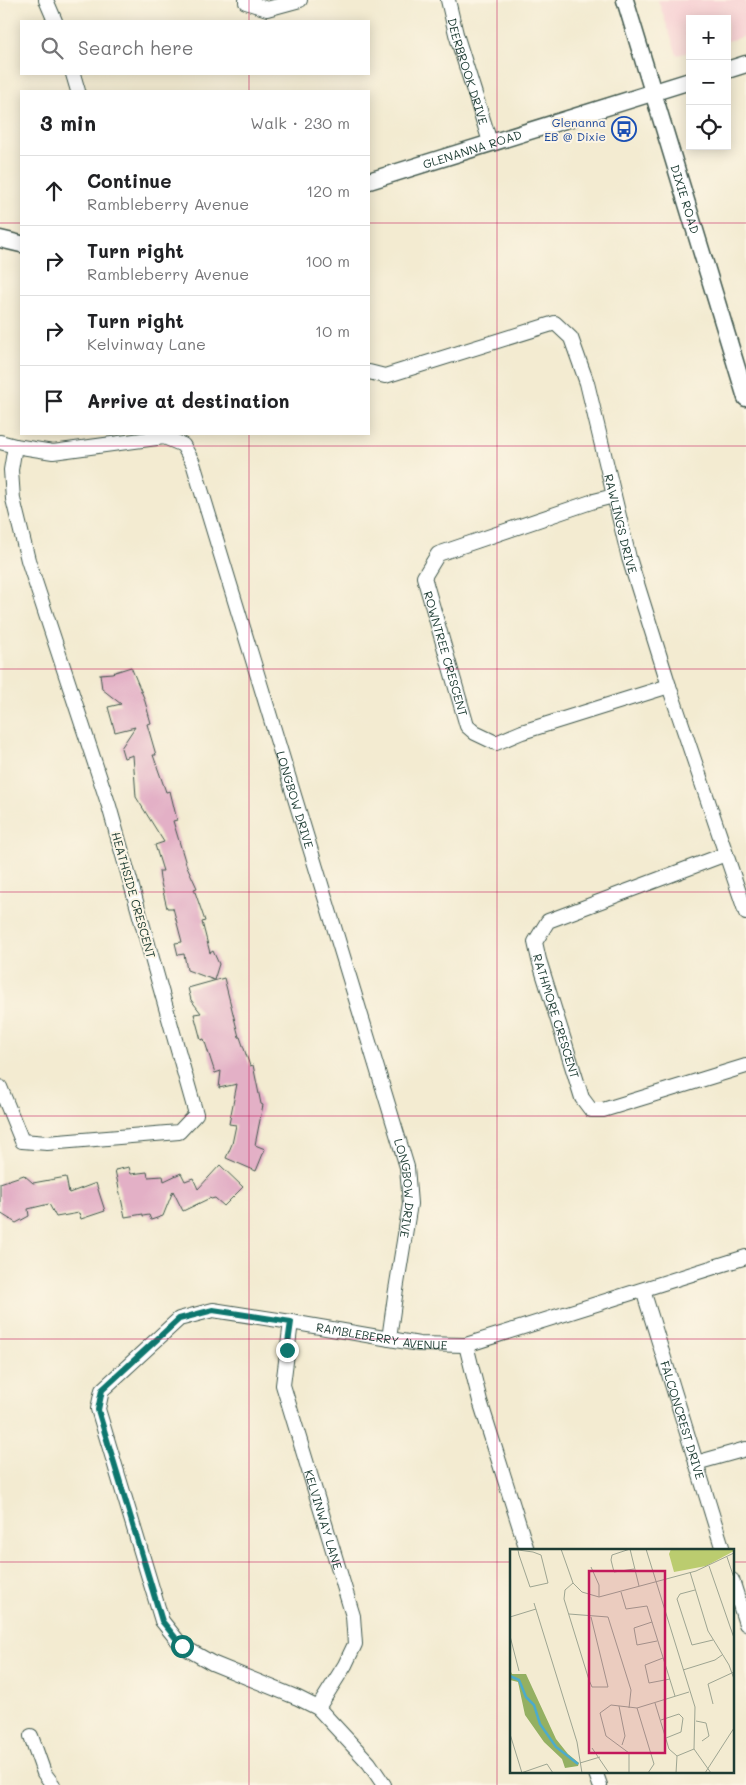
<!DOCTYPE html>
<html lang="en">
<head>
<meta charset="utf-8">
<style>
  :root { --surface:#fff; --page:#f6f6f6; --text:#202124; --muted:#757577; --line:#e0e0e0 }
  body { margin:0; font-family:Mali,sans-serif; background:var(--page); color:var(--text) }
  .controls { position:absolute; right:15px; top:15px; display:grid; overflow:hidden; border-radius:0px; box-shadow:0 2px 12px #0003 }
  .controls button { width:45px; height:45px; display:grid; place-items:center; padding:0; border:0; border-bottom:1px solid var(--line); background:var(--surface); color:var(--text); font:25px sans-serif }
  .stop { position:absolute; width:15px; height:15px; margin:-11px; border:4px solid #0f766e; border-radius:50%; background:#fff }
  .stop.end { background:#0f766e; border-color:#fff; box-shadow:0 1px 5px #0008 }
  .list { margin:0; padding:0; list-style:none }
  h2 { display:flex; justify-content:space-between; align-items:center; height:65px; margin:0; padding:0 20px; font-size:21px }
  h2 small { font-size:16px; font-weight:400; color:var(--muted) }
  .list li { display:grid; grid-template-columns:32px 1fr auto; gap:15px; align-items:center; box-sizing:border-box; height:70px; padding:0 20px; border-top:1px solid var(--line) }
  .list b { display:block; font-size:19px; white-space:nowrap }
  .list p { margin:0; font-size:16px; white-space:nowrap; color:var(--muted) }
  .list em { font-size:16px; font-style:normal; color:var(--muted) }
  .icon { flex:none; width:28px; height:28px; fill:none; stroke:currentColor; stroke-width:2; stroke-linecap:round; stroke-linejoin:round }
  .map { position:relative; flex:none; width:746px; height:1785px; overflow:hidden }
  .search { position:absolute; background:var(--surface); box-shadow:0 2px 12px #0003; left:20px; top:20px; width:350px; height:55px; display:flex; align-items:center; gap:12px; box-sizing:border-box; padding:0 18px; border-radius:0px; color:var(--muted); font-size:19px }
  .panel { position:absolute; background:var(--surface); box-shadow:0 2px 12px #0003; left:20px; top:90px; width:350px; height:345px; border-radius:0px }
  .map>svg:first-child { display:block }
</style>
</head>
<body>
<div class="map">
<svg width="746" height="1785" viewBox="0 0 746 1785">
  <rect width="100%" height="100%" fill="#fcf5e5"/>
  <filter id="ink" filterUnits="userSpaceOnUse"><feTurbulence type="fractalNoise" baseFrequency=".02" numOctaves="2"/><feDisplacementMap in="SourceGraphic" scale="10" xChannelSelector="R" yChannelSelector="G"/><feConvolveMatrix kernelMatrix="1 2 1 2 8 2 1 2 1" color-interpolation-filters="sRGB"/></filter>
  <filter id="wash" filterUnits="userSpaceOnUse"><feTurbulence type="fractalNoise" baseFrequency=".0096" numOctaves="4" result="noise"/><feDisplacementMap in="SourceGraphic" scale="20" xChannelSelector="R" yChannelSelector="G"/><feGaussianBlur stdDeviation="1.12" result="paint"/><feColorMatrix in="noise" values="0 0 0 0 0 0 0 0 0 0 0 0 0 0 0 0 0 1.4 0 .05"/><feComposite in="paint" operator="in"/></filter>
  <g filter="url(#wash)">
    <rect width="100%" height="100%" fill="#f3ebd1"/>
    <!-- built -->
    <path fill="#f7cfd3" d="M 658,0 L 746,0 L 746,36 L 727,41 L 727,19 L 690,19 L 690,52 L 677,55 Z"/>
    <g id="blocks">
      <!-- building -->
      <path fill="#e3b0c6" d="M 131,667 L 144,698 L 151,723 L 147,724 L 156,755 L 153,755 L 166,792 L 170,791 L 177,820 L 173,821 L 186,864 L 197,888 L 194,889 L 205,921 L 202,922 L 210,953 L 213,951 L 219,964 L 214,980 L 187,970 L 184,954 L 178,955 L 175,943 L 182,942 L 173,908 L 167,908 L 160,879 L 159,871 L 163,871 L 155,845 L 164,842 L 136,797 L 133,755 L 124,758 L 121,748 L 135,727 L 115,732 L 108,707 L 121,704 L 102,689 L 100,674 L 112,673 Z
        M 224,978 L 239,1037 L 240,1037 L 250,1066 L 253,1065 L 261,1104 L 263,1105 L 255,1145 L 265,1149 L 256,1171 L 226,1158 L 232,1144 L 236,1125 L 229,1124 L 237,1084 L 219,1088 L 221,1071 L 215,1073 L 204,1039 L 201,1040 L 194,1014 L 201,1013 L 191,1000 L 188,988 Z
        M 220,1165 L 243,1187 L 224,1206 L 215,1198 L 211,1199 L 210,1198 L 183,1211 L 173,1191 L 163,1216 L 151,1220 L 149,1215 L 143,1216 L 143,1214 L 125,1217 L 115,1170 L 129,1167 L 131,1174 L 147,1172 L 148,1177 L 163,1176 L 164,1181 L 181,1173 L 185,1181 L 193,1178 L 198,1189 Z
        M 24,1175 L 33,1183 L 66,1177 L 69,1193 L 96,1183 L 105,1211 L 81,1219 L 79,1213 L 56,1217 L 49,1204 L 28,1209 L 29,1216 L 16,1223 L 0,1213 L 0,1183 Z"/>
    </g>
  </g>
  <g filter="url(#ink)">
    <use href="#blocks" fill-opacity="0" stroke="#3f574c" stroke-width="1"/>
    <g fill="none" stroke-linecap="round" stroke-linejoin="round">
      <defs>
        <g id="minor">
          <path d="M 46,0 L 55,21"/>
          <path d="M 246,0 L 246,2 L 267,9 L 300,0"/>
          <path id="s1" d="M 448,0 L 456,34 L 490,142"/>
          <path d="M 73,74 L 78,91"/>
          <path id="s2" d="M 369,372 L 385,376 L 555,323 L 571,338 L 587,383 L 629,558 L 669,686 L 746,913"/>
          <path id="s3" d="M 0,442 L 15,446 L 53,452 L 164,437 L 183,445 L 193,463 L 407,1167 L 410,1204 L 395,1296 L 389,1339"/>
          <path id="s4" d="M 614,496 L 594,501 L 438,554 L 424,577 L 467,726 L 475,733 L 496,743 L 522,732 L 669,686"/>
          <path id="s5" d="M 726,854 L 548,921 L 535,942 L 539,960 L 582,1098 L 591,1110 L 603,1110 L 746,1066"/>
          <path d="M 0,1087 L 22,1141 L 47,1143 L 179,1132 L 196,1114 L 109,806 L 28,560 L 13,499 L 11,470 L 15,446"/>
          <path id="s6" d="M 643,1290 L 723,1550"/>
          <path id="s7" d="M 291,1322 L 283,1385 L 353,1616 L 355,1644 L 345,1665 L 318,1708"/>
          <path d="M 466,1345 L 480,1401 L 527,1550"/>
          <path d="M 696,1463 L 746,1449"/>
          <path d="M 732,1580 L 746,1624"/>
          <path d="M 31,1736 L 44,1773 L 53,1785"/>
          <path d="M 595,1771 L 600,1785"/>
          <path id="s8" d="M 384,1785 L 369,1763 L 318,1708 L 298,1698 L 212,1663 L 182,1646 L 162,1621 L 98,1409 L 102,1390 L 179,1319 L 213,1310 L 291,1322 L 419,1344 L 466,1345 L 746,1257"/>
        </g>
        <g id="tertiary">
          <path id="s9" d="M 625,0 L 746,398"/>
          <path d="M 727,70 L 746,64"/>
          <path id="s10" d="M 369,181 L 690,81"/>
          <path d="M 0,239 L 21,244"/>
        </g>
      </defs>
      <!-- minor casing -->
      <use href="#minor" stroke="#3f574c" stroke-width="16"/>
      <!-- tertiary casing -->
      <use href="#tertiary" stroke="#3f574c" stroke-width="19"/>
      <!-- minor -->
      <use href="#minor" stroke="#fff" stroke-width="14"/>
      <!-- tertiary -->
      <use href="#tertiary" stroke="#fff" stroke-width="16"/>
    </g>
  </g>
  <g fill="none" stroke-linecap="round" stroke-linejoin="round" filter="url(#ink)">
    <!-- route -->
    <path stroke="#0f766e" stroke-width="6" d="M 182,1646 L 162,1621 L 98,1410 L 102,1390 L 179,1319 L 213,1310 L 291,1322 L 287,1350"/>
  </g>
  <!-- grid -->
  <path fill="none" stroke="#c2185b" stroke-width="1" stroke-opacity="0.55" d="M 249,0 L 249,21M 497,0 L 497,1785M 249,74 L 249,91M 0,223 L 21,223M 369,223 L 746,223M 249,434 L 249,1785M 0,446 L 746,446M 0,669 L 746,669M 0,892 L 746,892M 0,1116 L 746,1116M 0,1339 L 746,1339M 0,1562 L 511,1562M 732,1562 L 746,1562"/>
  <!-- icons -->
  <defs>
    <symbol id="bus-ring" viewBox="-11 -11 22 22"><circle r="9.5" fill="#fcf5e5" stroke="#1a4fb4" stroke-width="1.5"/><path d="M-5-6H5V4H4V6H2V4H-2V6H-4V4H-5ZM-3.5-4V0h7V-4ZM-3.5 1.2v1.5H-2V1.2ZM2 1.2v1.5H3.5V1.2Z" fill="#1a4fb4"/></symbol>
  </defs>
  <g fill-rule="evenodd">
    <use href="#bus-ring" x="610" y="115" width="28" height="28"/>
  </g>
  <g text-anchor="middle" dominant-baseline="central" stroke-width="4" stroke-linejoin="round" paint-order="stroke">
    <!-- street labels -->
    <g font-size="12" fill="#1f3d34" stroke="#fcf5e5">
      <text stroke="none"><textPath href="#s1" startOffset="74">DEERBROOK DRIVE</textPath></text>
      <text stroke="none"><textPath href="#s10" startOffset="108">GLENANNA ROAD</textPath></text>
      <text stroke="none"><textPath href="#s9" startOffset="208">DIXIE ROAD</textPath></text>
      <text stroke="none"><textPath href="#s2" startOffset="409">RAWLINGS DRIVE</textPath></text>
      <text stroke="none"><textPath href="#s4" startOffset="292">ROWNTREE CRESCENT</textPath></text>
      <text stroke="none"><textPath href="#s3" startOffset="559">LONGBOW DRIVE</textPath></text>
      <text transform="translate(134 895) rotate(74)">HEATHSIDE CRESCENT</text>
      <text stroke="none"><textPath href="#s5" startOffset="292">RATHMORE CRESCENT</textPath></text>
      <text stroke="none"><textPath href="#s3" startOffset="964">LONGBOW DRIVE</textPath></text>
      <text stroke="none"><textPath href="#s8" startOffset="835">RAMBLEBERRY AVENUE</textPath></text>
      <text stroke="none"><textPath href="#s6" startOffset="136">FALCONCREST DRIVE</textPath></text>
      <text stroke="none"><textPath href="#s7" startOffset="204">KELVINWAY LANE</textPath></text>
    </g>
    <!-- transit labels -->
    <g font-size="12" fill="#164399" stroke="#fcf5e5" text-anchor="end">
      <text x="606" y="122">Glenanna<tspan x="606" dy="14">EB @ Dixie</tspan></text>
    </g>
  </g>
  <!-- overview -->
  <g transform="translate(510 1549)">
    <rect width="224" height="224" fill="#f3ebd1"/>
    <path d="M 161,0 L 224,0 L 224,2 L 196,17 L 164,23 L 159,5 Z" fill="#bbcc6f"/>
    <path d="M 0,121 L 2,125 L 16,125 L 46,190 L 58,205 L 69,214 L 68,217 L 55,219 L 52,210 L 34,193 L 15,166 L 8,133 L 0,131 Z" fill="#94b062"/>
    <path fill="none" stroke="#4dabcb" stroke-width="2.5" d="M 0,127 L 9,131 L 16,148 L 24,156 L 30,175 L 46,198 L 68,215"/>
    <path fill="none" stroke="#9ea592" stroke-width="1" d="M 51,0 L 63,34 L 72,43 L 89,48 L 186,22 L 224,4M 120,0 L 102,6 L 101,11 L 104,23 L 124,20M 120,0 L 129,37M 136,0 L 185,158 L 184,200 L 201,224M 0,1 L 8,1 L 23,3 L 31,6 L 38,34 L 20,38 L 9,6 L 8,1 L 8,0M 217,8 L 224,29M 199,17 L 224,89M 81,18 L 89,36 L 89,48M 180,23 L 198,82 L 219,116 L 224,130M 63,34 L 55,41 L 54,50 L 79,131 L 82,138 L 98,138 L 81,68M 185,41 L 170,45 L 167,50 L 182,96 L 203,91M 111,43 L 116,60 L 137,57 L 165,147M 24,54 L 67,193 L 72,224M 59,65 L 98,68 L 121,141 L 119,159M 0,68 L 26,60M 142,73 L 124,79 L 127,96 L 147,92M 0,87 L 9,122M 153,109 L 135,116 L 139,134 L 160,130M 173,121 L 205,111 L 212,106M 145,154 L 159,200 L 167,207M 203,155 L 198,135 L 224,123M 109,157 L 115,187 L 112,196M 127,159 L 144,215 L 138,224M 151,171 L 169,165 L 173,169 L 171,183 L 156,189M 186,172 L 196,174 L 199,187 L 192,192M 0,185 L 12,224M 82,199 L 99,224M 70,214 L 90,208M 11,224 L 37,215 L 43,224M 119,224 L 119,204 L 96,187 L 90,164 L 101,156 L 127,159 L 179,143M 166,224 L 167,207 L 184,200M 195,224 L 224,179"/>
    <path fill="#c2185b" fill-opacity="0.15" stroke="#c2185b" stroke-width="2.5" d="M 79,22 L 155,22 L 155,204 L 79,204 Z"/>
    <rect width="224" height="224" fill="none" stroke="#1f3d34" stroke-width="2.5"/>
  </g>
</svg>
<div class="controls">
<button>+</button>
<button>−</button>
<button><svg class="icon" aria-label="locate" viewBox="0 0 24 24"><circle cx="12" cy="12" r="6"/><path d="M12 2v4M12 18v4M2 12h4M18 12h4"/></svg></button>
</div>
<div class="stop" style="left:182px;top:1646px"></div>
<div class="stop end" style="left:287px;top:1350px"></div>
<div class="search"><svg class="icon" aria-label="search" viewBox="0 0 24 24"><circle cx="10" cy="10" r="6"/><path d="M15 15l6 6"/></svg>Search here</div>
<section class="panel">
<h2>3 min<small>Walk · 230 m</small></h2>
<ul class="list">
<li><svg class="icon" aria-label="ahead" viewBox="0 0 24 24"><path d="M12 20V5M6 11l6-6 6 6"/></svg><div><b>Continue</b><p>Rambleberry Avenue</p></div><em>120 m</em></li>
<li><svg class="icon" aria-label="right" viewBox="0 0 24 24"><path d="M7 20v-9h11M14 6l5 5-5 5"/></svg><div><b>Turn right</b><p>Rambleberry Avenue</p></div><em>100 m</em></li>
<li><svg class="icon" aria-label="right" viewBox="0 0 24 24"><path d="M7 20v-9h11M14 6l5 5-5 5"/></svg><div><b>Turn right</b><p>Kelvinway Lane</p></div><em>10 m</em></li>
<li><svg class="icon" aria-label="arrive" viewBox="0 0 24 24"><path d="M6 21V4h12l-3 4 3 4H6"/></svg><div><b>Arrive at destination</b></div></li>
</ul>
</section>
</div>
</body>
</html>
